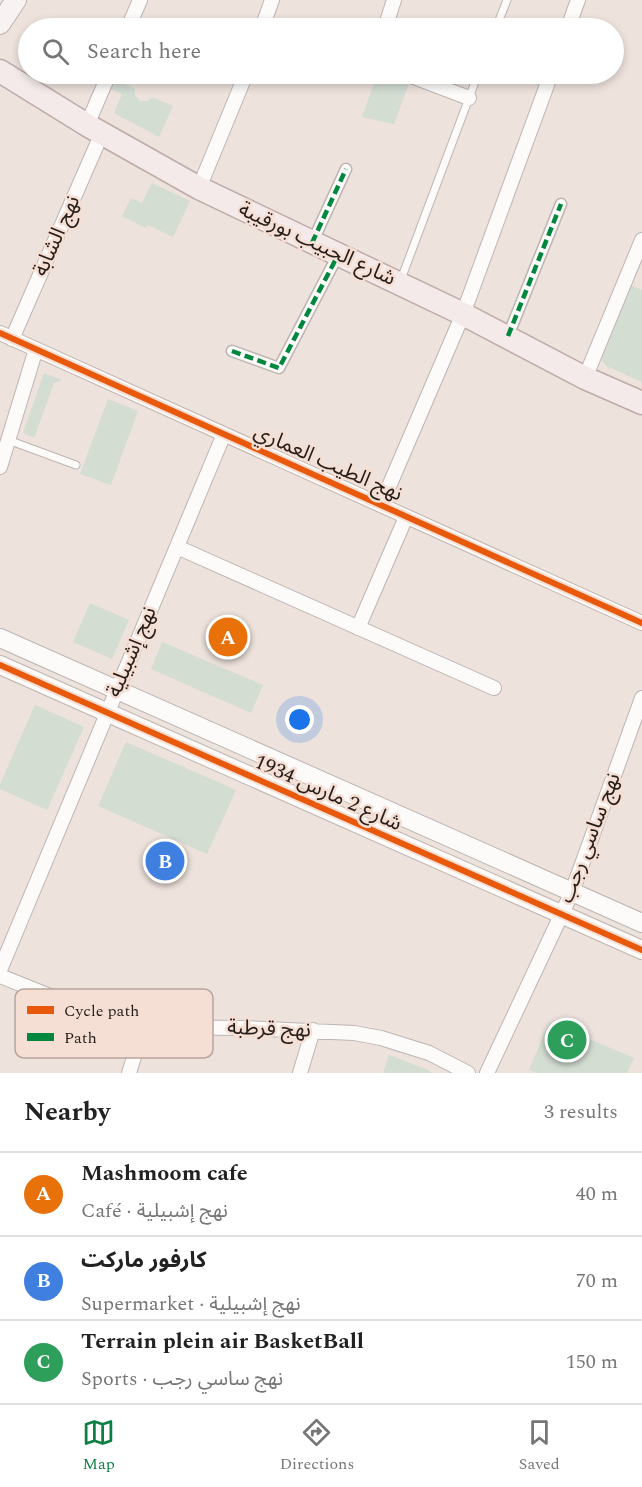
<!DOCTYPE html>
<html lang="en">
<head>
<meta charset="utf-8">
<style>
  :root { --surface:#fff; --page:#f6f6f6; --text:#222; --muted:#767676; --line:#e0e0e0; --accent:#0b8043 }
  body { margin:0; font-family:Spectral,"Noto Sans Arabic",serif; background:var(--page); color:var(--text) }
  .you { position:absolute; left:300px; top:720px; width:21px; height:21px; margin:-15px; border:4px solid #fff; border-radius:50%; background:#1a73e8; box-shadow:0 0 0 9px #1a73e833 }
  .badge { display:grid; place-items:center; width:39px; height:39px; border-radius:50%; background:var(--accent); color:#fff; font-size:20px; font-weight:700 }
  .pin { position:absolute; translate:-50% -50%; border:3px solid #fff; box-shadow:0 2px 6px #0006 }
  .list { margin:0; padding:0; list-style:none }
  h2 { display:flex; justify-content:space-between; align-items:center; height:78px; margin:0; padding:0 24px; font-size:26px }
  h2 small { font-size:20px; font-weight:400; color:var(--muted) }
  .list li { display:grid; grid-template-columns:39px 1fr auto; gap:18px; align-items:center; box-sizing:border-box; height:84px; padding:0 24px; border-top:2px solid var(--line) }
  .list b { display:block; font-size:22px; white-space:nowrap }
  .list p { margin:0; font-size:20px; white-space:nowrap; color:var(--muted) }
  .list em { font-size:20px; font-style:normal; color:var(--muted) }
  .icon { flex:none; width:33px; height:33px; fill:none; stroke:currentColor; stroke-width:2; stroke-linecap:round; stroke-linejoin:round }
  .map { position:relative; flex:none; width:642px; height:1073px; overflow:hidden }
  .search { position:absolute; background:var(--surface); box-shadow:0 3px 9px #0003; left:18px; right:18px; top:18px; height:66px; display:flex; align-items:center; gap:15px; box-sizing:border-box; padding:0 21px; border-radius:33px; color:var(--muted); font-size:22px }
  .sheet { height:330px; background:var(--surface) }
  nav { display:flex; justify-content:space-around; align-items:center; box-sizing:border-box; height:84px; border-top:2px solid var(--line); background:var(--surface); font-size:16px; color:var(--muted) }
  nav a { display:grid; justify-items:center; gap:3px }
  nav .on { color:var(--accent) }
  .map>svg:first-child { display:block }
</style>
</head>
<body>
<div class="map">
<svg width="642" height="1073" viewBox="0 0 642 1073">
  <rect width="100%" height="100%" fill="#ede2dc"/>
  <!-- green -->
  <path fill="#d3ddd2" d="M 118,74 L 127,74 L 123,83 L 135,89 L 135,95 L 140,101 L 148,101 L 152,97 L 173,106 L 159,137 L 114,113 L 122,94 L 111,89 Z
    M 377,74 L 391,74 L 410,81 L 394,124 L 362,117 Z
    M 152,183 L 190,201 L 173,237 L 148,225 L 146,228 L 122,216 L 131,198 L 142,203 Z
    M 631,285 L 642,290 L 642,382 L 606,366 L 601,359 Z
    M 44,373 L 62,380 L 54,383 L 34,438 L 23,433 Z
    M 108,399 L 138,411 L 111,485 L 80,474 Z
    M 90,603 L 129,620 L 112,659 L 73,642 Z
    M 162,642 L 263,685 L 251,713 L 151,669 Z
    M 35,705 L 84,727 L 47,810 L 0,789 L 0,784 Z
    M 126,742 L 236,790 L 207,854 L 98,806 Z
    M 549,1022 L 634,1058 L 627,1073 L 537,1073 L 529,1070 Z
    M 389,1055 L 428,1070 L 432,1073 L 383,1073 Z"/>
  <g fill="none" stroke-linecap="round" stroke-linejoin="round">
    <defs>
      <path id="service" d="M 496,28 L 507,0
        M 400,282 L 478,74
        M 8,440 L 76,465"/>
      <path id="pedestrian" d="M 312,243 L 346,169
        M 508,336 L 561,204
        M 232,351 L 279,368 L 338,255"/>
      <path id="minor" d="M 128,28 L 140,0
        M 262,28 L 272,0
        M 385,28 L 394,0
        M 568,28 L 578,0
        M 406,74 L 469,98
        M 87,125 L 109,74
        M 199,188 L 246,74
        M 0,333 L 642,623
        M 12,339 L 102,133
        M 585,378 L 642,240
        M 0,467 L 36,349
        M 381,505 L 463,314 L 551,74
        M 177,547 L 494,688
        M 358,628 L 406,517
        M 0,970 L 224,434
        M 0,976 L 117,1023 L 141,1027 L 243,1028 L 354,1033 L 381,1038 L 429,1053 L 468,1073
        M 129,1073 L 138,1044 L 141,1027
        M 300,1073 L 313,1030
        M 487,1073 L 572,892 L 642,698"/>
      <path id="tertiary" d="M 0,638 L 642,923
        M 0,665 L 642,950"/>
      <path id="secondary" d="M 0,24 L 16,0"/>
      <path id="primary" d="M 0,71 L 87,125 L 199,188 L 463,314 L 585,378 L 642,403"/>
    </defs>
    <!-- service casing -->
    <use href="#service" stroke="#beb5b1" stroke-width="9"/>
    <!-- pedestrian casing -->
    <use href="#pedestrian" stroke="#beb5b1" stroke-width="13"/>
    <!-- minor casing -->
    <use href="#minor" stroke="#beb5b1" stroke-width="16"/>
    <!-- tertiary casing -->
    <use href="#tertiary" stroke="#beb5b1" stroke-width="20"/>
    <!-- secondary casing -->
    <use href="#secondary" stroke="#beb5b1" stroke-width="22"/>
    <!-- primary casing -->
    <use href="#primary" stroke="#beaba8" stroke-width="25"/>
    <!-- service -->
    <use href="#service" stroke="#fcfbfa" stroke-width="7"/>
    <!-- pedestrian -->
    <use href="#pedestrian" stroke="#fcfbfa" stroke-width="10"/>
    <!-- minor -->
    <use href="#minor" stroke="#fcfbfa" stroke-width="14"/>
    <!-- tertiary -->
    <use href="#tertiary" stroke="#fcfbfa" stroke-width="18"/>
    <!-- secondary -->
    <use href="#secondary" stroke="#f8f2f2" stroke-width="20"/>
    <!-- primary -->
    <use href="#primary" stroke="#f4eaea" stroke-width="22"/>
    <!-- quiet -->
    <path stroke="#00873e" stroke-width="4.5" stroke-dasharray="9 4.5" stroke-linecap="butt" d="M 312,243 L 346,169
      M 508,336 L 561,204
      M 232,351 L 279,368 L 338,255"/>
    <defs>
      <path id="cycleway" d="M 0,333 L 642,623
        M 0,665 L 642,950"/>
    </defs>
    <!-- cycleway casing -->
    <use href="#cycleway" stroke="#f5dfd4" stroke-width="10"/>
    <!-- cycleway -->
    <use href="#cycleway" stroke="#e8590c" stroke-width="6"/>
  </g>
  <g text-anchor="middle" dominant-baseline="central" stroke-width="5" stroke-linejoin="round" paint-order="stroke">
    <!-- street labels -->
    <g font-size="21" fill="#251d19" stroke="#f5dfd4">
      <text transform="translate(57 236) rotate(-66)">نهج الشابة</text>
      <text transform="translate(317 244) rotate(25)">شارع الحبيب بورقيبة</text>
      <text transform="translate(328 463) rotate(24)">نهج الطيب العماري</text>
      <text transform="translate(132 652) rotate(-67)">نهج إشبيلية</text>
      <text transform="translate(328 793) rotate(24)">شارع 2 مارس 1934</text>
      <text transform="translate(590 838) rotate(-69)">نهج ساسي رجب</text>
      <text transform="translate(269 1029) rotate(2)">نهج قرطبة</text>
    </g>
  </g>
  <!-- legend -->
  <rect x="15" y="989" width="198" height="69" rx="9" fill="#f5dfd4" stroke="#b7a59c" stroke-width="1.5"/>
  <rect x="27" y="1006" width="27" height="8" fill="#e8590c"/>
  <rect x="27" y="1033" width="27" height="8" fill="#00873e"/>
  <g font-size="16" fill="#251d19">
    <text x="64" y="1016">Cycle path</text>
    <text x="64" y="1043">Path</text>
  </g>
</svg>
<div class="you"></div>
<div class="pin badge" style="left:228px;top:637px;background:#e8710a">A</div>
<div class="pin badge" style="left:165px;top:861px;background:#3f7fe0">B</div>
<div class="pin badge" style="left:567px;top:1040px;background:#2e9e5b">C</div>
<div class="search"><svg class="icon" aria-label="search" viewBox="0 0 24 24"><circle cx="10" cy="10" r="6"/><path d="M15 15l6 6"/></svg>Search here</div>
</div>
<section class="sheet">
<h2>Nearby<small>3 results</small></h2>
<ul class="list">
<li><span class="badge" style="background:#e8710a">A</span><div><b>Mashmoom cafe</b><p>Café · نهج إشبيلية</p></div><em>40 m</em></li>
<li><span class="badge" style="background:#3f7fe0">B</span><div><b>كارفور ماركت</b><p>Supermarket · نهج إشبيلية</p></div><em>70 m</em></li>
<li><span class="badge" style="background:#2e9e5b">C</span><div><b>Terrain plein air BasketBall</b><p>Sports · نهج ساسي رجب</p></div><em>150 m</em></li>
</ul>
</section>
<nav>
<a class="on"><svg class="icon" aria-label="map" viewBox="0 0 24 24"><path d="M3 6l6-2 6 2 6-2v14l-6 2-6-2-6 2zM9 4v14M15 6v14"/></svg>Map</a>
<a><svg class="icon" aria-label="directions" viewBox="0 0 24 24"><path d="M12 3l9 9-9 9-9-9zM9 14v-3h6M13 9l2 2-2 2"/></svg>Directions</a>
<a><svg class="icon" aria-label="saved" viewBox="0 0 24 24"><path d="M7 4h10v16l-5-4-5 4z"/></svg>Saved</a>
</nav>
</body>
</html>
